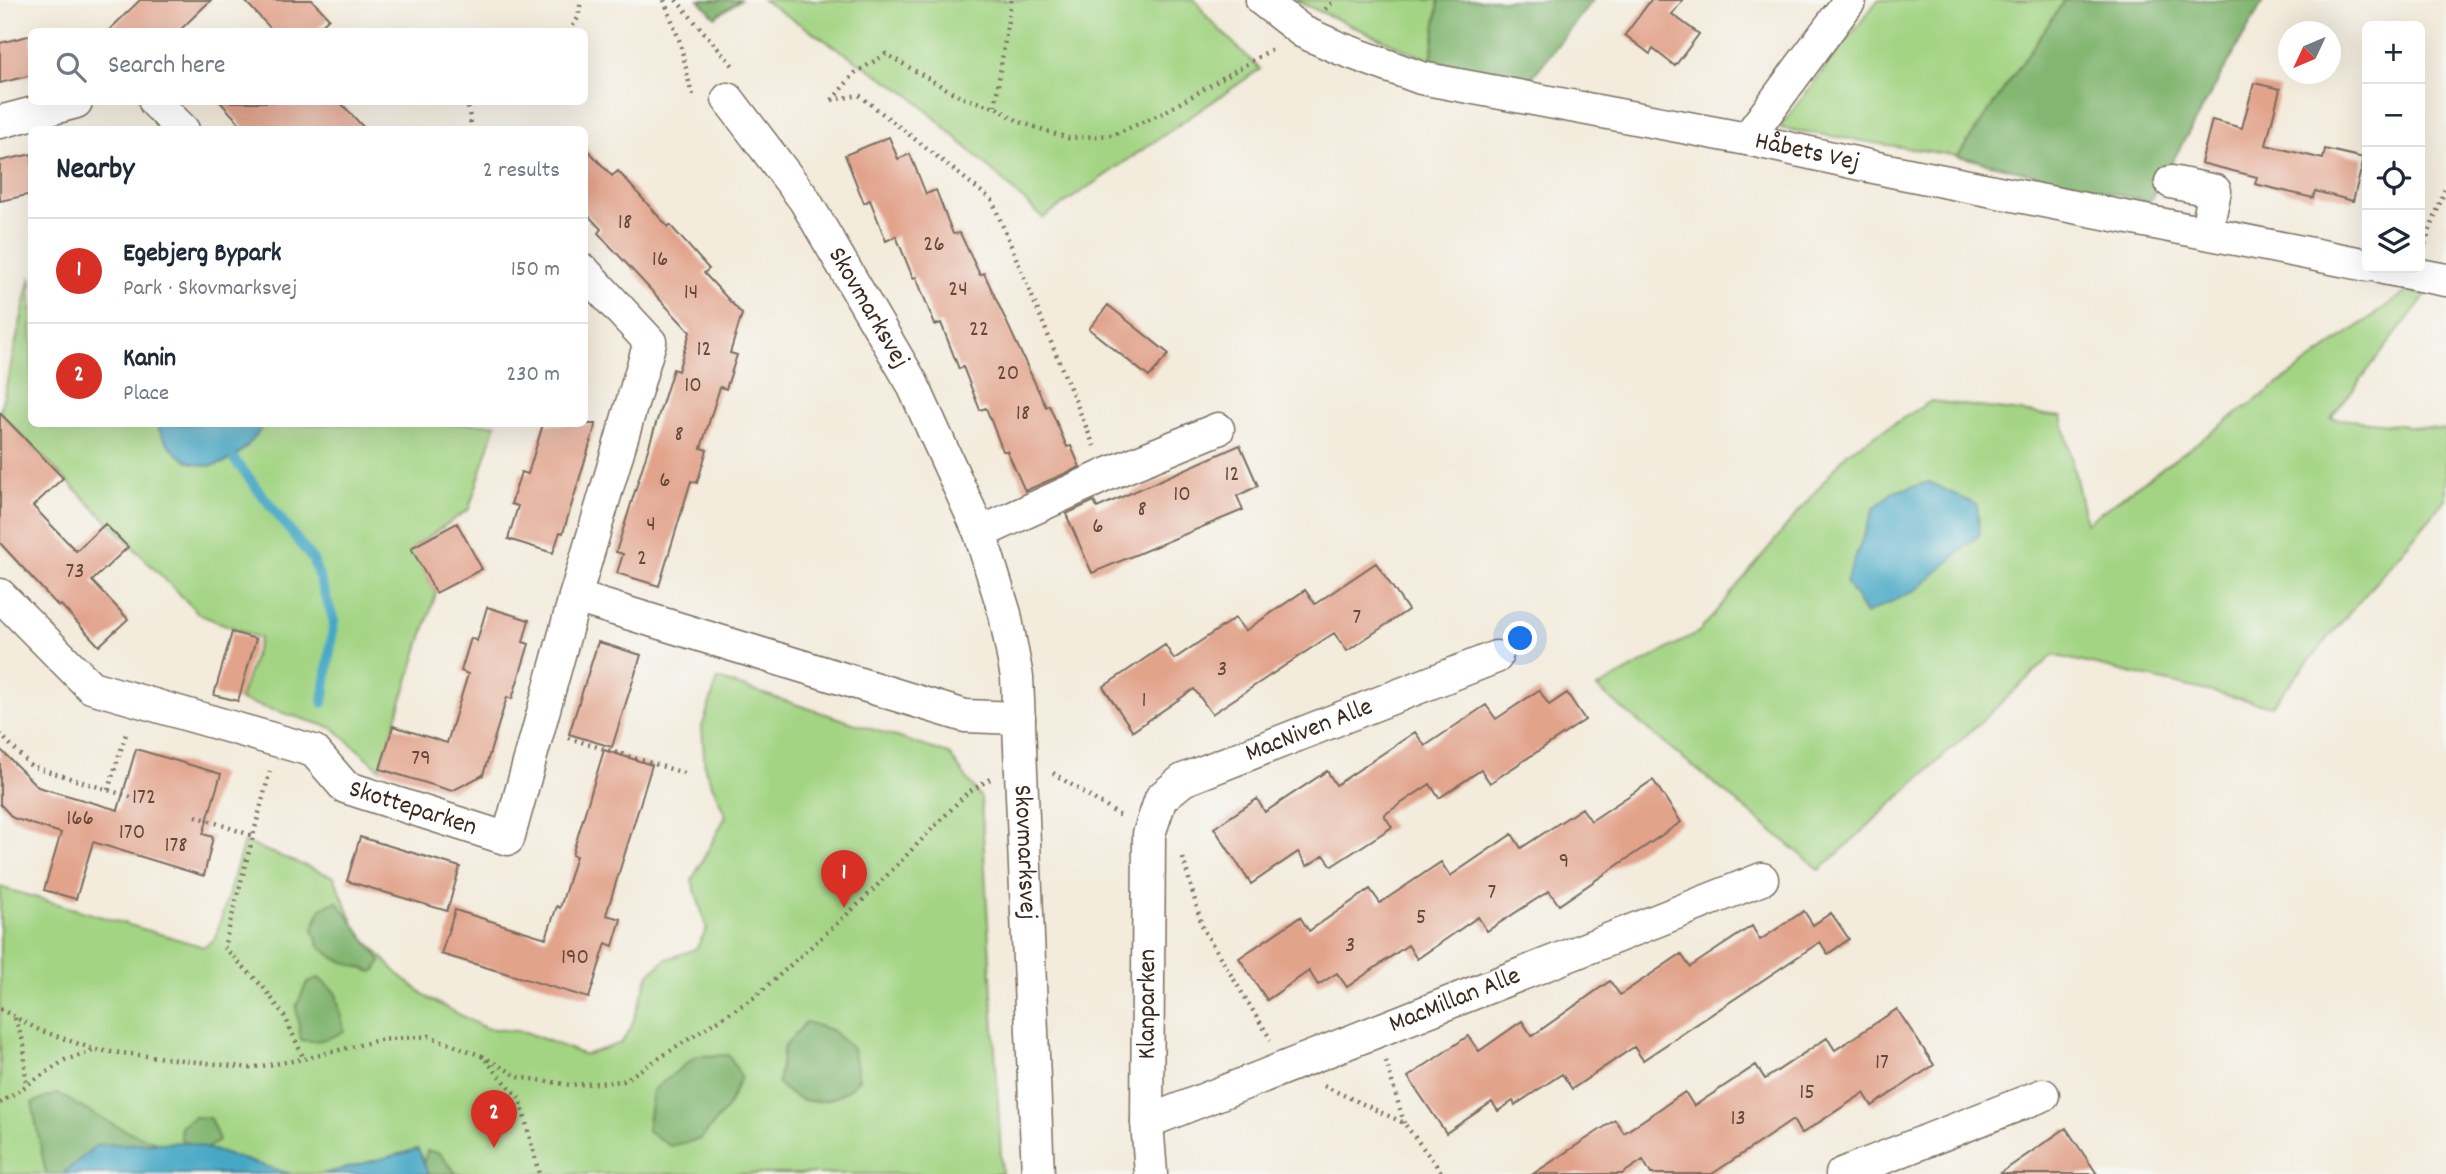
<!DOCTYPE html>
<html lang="en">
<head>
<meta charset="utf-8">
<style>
  :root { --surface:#fff; --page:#f2f2f3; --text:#1f2937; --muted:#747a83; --line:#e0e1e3; --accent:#d93025 }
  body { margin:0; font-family:Dekko,sans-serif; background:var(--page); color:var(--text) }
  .controls { position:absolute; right:21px; top:21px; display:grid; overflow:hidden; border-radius:10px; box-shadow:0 7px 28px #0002 }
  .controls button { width:63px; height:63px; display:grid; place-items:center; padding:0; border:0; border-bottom:2px solid var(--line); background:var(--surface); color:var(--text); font:35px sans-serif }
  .compass { position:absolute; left:2278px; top:21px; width:63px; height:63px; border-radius:50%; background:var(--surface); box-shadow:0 7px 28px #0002; rotate:226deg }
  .you { position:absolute; left:1521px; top:639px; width:24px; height:24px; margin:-18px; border:5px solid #fff; border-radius:50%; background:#1a73e8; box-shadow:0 0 0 10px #1a73e833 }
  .badge { display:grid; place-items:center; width:46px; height:46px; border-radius:50%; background:var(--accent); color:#fff; font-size:23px; font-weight:700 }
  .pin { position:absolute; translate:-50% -58px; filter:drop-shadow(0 2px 4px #0008) }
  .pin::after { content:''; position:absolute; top:37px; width:24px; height:21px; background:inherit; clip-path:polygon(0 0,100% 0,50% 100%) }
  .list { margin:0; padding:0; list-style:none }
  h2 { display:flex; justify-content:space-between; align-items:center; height:91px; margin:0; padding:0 28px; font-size:30px }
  h2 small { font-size:23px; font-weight:400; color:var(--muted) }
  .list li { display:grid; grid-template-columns:46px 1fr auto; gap:21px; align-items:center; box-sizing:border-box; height:105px; padding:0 28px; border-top:2px solid var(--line) }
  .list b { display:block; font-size:26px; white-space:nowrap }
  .list p { margin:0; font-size:23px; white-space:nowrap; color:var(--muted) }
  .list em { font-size:23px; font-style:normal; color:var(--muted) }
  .icon { flex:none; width:38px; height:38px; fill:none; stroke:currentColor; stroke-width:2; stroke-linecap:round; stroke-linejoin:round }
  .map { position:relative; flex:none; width:2446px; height:1174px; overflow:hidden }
  .search { position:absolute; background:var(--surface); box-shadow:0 7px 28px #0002; left:28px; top:28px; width:560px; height:77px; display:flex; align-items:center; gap:18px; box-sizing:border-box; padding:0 24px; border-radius:10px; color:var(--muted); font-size:26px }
  .panel { position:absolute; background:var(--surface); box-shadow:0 7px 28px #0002; left:28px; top:126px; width:560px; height:301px; border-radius:10px }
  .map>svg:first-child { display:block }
</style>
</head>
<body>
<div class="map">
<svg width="2446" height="1174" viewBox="0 0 2446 1174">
  <rect width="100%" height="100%" fill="#f6f6f2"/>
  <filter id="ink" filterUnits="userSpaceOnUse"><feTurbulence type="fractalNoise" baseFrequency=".0143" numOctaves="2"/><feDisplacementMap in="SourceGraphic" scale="14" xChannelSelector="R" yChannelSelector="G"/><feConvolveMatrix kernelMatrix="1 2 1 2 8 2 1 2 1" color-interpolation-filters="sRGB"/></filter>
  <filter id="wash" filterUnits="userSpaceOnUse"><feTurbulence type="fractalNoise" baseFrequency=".00686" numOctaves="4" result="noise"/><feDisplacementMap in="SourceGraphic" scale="28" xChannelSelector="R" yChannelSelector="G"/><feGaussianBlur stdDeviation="1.57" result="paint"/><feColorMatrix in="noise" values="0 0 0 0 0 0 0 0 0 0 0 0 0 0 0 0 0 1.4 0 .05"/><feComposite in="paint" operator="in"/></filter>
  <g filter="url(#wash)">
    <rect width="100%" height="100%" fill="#f3ebdb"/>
    <!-- green -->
    <path fill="#a3d483" stroke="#6f7f50" stroke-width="2" d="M 763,0 L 1195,0 L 1208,18 L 1260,69 L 1043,218 L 911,96 Z
      M 1294,0 L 1439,0 L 1431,61 Z
      M 1878,0 L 2065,0 L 1958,156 L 1779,128 Z
      M 31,276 L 32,424 L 496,424 L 469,509 L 412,548 L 436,593 L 380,769 L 333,728 L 240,700 L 260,638 L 200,615 L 0,413 Z
      M 2407,291 L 2426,295 L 2331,418 L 2446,430 L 2446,499 L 2271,706 L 2053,655 L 1820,870 L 1597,688 L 1700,631 L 1848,452 L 1931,401 L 2062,417 L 2086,523 Z
      M 718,679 L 949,754 L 981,798 L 1002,1174 L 0,1174 L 0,887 L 204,947 L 215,939 L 244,842 L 334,877 L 357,931 L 396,972 L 428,998 L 485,1028 L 525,1032 L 585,1055 L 621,1043 L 631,1028 L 649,974 L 667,959 L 696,949 L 707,929 L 692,880 L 726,816 L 705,769 L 702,727 Z"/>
    <!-- forest -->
    <path fill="#82b671" stroke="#5e7048" stroke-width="2" d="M 699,0 L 740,0 L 715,17 Z
      M 1439,0 L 1593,0 L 1530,80 L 1431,61 Z
      M 2065,0 L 2264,0 L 2149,202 L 1958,156 Z
      M 337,901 L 381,961 L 376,970 L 372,972 L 336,959 L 319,946 L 313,929 L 321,908 Z
      M 319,978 L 336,993 L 344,1031 C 331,1039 317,1043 301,1040 L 296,1007 L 307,982 Z
      M 806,1022 L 831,1030 L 853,1049 L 859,1079 C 836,1105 802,1111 778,1083 L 784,1047 Z
      M 729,1055 L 741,1077 L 727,1108 L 701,1139 L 670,1146 L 647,1130 L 653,1090 L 696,1056 Z
      M 58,1093 C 91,1114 122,1131 159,1143 L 97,1145 L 63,1174 L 46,1174 L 32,1103 Z
      M 194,1117 L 210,1118 L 219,1140 L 206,1149 L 186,1145 L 180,1137 L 181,1126 Z
      M 427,1151 L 439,1153 L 457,1174 L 428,1174 L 423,1165 Z"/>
    <!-- water -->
    <path fill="#45a7c5" stroke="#406872" stroke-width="2" d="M 156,424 L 263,424 C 260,433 254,438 247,446 C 212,482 176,465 156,424 Z
      M 1929,482 L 1977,505 L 1980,534 L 1918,589 L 1866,614 L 1846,582 L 1874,508 L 1893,492 Z
      M 186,1142 L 291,1174 L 63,1174 L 97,1145 Z
      M 418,1149 L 428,1174 L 323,1174 Z"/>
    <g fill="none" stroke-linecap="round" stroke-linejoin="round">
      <!-- stream -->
      <path stroke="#45a7c5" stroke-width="10" d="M 234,459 L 313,560 L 334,621 L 323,703"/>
    </g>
    <g id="blocks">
      <!-- building -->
      <path fill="#e2a38b" d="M 140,0 L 211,0 L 178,32 L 107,32 Z
        M 244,0 L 312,0 L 329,18 L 314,32 L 274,32 Z
        M 1651,0 L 1683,0 L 1672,14 L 1699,34 L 1675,66 L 1653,49 L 1650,54 L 1625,35 Z
        M 32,35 L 32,75 L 0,83 L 0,43 Z
        M 2254,83 L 2280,89 L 2266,145 L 2323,159 L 2325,149 L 2364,158 L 2353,201 L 2315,191 L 2313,198 L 2255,184 L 2257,177 L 2201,163 L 2212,120 L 2242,128 Z
        M 220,102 L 340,102 L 366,130 L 246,130 Z
        M 889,137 L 898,159 L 910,154 L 926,194 L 936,190 L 953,234 L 960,233 L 980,275 L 984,273 L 1046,407 L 1049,405 L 1067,447 L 1071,446 L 1080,467 L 1025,491 L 1007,451 L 1003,451 L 986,408 L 980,410 L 963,367 L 959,369 L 941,323 L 935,325 L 916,277 L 913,278 L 896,236 L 886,241 L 870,200 L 864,203 L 845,155 Z
        M 584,146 L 612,176 L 618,171 L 668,227 L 670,225 L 709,269 L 704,273 L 742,314 L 730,353 L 737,355 L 726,389 L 720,387 L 701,448 L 707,450 L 697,483 L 691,481 L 659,586 L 617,573 L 623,554 L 616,552 L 673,369 L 678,371 L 690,332 L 598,233 L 601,229 L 584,211 Z
        M 32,154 L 32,194 L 0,201 L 0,161 Z
        M 1108,305 L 1169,354 L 1149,377 L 1089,329 Z
        M 0,413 L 63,478 L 33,506 L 76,551 L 105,524 L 128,547 L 92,581 L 128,619 L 99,646 L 61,605 L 59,607 L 0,543 Z
        M 543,424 L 596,424 L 563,533 L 560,532 L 553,553 L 508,539 L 518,506 L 511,504 L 521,472 L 528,474 Z
        M 1240,445 L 1258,486 L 1237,496 L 1243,510 L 1092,573 L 1066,514 L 1094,501 L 1097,508 Z
        M 457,523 L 482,569 L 436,593 L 411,548 Z
        M 1376,563 L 1408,610 L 1347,651 L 1334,633 L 1212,714 L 1194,689 L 1133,731 L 1103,687 L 1165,645 L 1174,659 L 1235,618 L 1245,631 L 1305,590 L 1315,604 Z
        M 487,607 L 529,620 L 523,642 L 529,644 L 512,699 L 507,697 L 483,775 L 452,791 L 380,769 L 393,726 L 447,743 L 468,674 L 461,671 L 471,638 L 477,641 Z
        M 232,632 L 256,639 L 238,701 L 214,695 Z
        M 598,642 L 641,655 L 612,747 L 569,734 Z
        M 1539,690 L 1549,705 L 1567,693 L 1585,720 L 1490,783 L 1481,770 L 1439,798 L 1430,784 L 1384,815 L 1392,827 L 1332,866 L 1324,855 L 1307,866 L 1298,852 L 1251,884 L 1214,828 L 1257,799 L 1265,812 L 1327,771 L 1336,785 L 1415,732 L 1425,746 L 1486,705 L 1496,719 Z
        M 0,749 L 38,787 L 118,810 L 136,749 L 221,774 L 203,834 L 213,837 L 204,876 L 93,842 L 76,899 L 44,890 L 61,833 L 13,818 L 0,804 Z
        M 604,750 L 652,765 L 606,915 L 621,919 L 613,946 L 606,943 L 589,998 L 441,954 L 455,910 L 546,938 L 557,906 L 560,908 L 576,856 L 572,855 Z
        M 1653,780 L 1681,822 L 1559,905 L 1549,891 L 1487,931 L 1478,917 L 1417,959 L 1408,945 L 1347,987 L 1337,973 L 1318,985 L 1309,971 L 1267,1000 L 1239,958 L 1300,917 L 1309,931 L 1370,889 L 1380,903 L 1441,862 L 1450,876 L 1512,834 L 1521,848 L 1582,808 L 1591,821 Z
        M 360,837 L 460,867 L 447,911 L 347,881 Z
        M 1804,911 L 1813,925 L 1831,913 L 1849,939 L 1828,954 L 1820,942 L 1643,1060 L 1634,1047 L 1572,1089 L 1562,1074 L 1515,1105 L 1513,1101 L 1498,1111 L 1492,1102 L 1446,1133 L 1408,1077 L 1468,1036 L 1479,1051 L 1522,1021 L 1532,1036 L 1610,981 L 1620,995 L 1681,954 L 1690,967 L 1752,926 L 1760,940 Z
        M 1897,1009 L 1934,1065 L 1872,1106 L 1864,1093 L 1801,1134 L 1793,1120 L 1712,1174 L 1651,1174 L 1643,1160 L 1622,1174 L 1533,1174 L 1615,1120 L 1624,1133 L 1685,1092 L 1694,1106 L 1756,1065 L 1765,1079 L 1827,1038 L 1835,1050 Z
        M 2066,1128 L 2097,1174 L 1999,1174 Z"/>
    </g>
  </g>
  <g filter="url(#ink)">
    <use href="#blocks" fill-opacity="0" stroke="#7b6e60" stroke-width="2"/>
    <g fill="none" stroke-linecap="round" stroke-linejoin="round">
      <defs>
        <g id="minor">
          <path id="s1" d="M 1262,0 L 1303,32 L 1339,48 L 1421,78 L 1747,139 L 1887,170 L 2367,265"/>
          <path id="s2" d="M 728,99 L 804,199 L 912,383 L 980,533 L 1005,614 L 1017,677 L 1038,1174"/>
          <path d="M 155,102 L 183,130"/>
          <path d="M 0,122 L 76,102"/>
          <path d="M 1747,139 L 1850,0"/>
          <path d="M 2171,182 L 2215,191 L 2206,233"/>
          <path d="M 2383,268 L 2446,280"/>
          <path d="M 980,533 L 1106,475 L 1218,429"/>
          <path id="s3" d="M 0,595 L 91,687 L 314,751 L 345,787 L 508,839 L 575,597 L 650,342 L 584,271"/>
          <path d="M 575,597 L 965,716 L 1019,718"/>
          <path id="s4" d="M 1147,1122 L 1762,879"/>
          <path id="s5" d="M 1151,1174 L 1147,1122 L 1149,834 L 1161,798 L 1183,780 L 1496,657"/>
          <path d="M 1842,1174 L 2043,1095"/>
        </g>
      </defs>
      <!-- minor casing -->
      <use href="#minor" stroke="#7b6e60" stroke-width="35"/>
      <!-- path -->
      <path stroke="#7b6e60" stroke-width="4.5" stroke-dasharray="2 5" stroke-linecap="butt" d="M 664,0 L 680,42 L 691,91 L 695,99
        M 676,0 L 735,68
        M 1325,9 L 1335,0
        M 569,32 L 578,18 L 581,0
        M 832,100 L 855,73 L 886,54 L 962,98 L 995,107 L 1020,122 L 1068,138 L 1113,135 L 1163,113 L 1274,48
        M 832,100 L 859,95 L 992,200 L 1094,446
        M 995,106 L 1011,0
        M 472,130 L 468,107 L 475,102
        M 2425,244 L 2446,186
        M 0,734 L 31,766 L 134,798
        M 568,738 L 684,773
        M 270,771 L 224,947 L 265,989 L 285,1017 L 304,1059
        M 1053,773 L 1122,817
        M 108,790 L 127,731
        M 196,816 L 253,836
        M 1183,858 L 1203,929 L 1271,1040
        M 0,1009 L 39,1030 L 96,1050 L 250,1068 L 304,1059 L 379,1040 L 429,1036 L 482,1056 L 520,1099 L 539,1174
        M 15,1018 L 24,1044 L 26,1085
        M 482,1056 L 519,1077 L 571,1085 L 623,1081 L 755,997 L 863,900 L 967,793 L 990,779
        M 1386,1061 L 1404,1123
        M 1324,1086 L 1404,1123 L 1443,1174
        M 0,1103 L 65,1060 L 96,1050"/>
      <!-- minor -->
      <use href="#minor" stroke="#fff" stroke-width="32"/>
    </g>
  </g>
  <g text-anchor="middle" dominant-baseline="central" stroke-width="5" stroke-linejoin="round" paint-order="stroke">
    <!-- number labels -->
    <g font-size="23" fill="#654839">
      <text x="625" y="223">18</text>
      <text x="934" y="245">26</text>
      <text x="660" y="260">16</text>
      <text x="958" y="290">24</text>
      <text x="691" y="293">14</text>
      <text x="979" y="330">22</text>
      <text x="704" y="350">12</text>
      <text x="1008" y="374">20</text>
      <text x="693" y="386">10</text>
      <text x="1023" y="414">18</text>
      <text x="679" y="435">8</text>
      <text x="1232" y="475">12</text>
      <text x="665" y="481">6</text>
      <text x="1182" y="495">10</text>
      <text x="1142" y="510">8</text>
      <text x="651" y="525">4</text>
      <text x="1098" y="527">6</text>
      <text x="642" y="559">2</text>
      <text x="75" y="572">73</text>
      <text x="1357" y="618">7</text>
      <text x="1222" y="670">3</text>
      <text x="1144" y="701">1</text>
      <text x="421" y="759">79</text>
      <text x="144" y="798">172</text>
      <text x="80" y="819">166</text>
      <text x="132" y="833">170</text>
      <text x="176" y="846">178</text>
      <text x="1564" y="862">9</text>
      <text x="1492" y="893">7</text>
      <text x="1421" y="918">5</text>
      <text x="1350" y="946">3</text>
      <text x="575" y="958">190</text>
      <text x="1882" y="1063">17</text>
      <text x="1807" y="1093">15</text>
      <text x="1738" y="1119">13</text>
    </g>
    <!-- street labels -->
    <g font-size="26" fill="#3b2a1e" stroke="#f6f6f2">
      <text stroke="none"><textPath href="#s1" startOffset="572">Håbets Vej</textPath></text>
      <text stroke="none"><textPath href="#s2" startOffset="252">Skovmarksvej</textPath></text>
      <text stroke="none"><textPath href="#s5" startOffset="542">MacNiven Alle</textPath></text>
      <text stroke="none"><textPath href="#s3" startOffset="480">Skotteparken</textPath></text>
      <text stroke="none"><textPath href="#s2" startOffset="828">Skovmarksvej</textPath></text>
      <text stroke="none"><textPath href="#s4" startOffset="331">MacMillan Alle</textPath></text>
      <text stroke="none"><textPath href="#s5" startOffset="170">Klanparken</textPath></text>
    </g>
  </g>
</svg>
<div class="controls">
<button>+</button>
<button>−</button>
<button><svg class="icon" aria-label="locate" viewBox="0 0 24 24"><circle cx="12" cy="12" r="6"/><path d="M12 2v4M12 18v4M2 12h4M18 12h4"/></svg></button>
<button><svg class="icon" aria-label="layers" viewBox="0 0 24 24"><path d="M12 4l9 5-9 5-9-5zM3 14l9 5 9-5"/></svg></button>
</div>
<svg class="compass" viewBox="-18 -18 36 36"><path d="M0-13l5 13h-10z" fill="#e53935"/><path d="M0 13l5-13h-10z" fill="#747a83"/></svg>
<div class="you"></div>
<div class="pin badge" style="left:844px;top:908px">1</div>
<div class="pin badge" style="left:494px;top:1148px">2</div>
<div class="search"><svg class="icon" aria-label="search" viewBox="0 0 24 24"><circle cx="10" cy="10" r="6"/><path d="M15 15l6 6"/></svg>Search here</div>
<section class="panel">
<h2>Nearby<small>2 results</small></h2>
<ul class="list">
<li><span class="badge">1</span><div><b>Egebjerg Bypark</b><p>Park · Skovmarksvej</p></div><em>150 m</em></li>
<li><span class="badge">2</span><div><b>Kanin</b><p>Place</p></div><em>230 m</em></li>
</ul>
</section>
</div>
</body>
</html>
